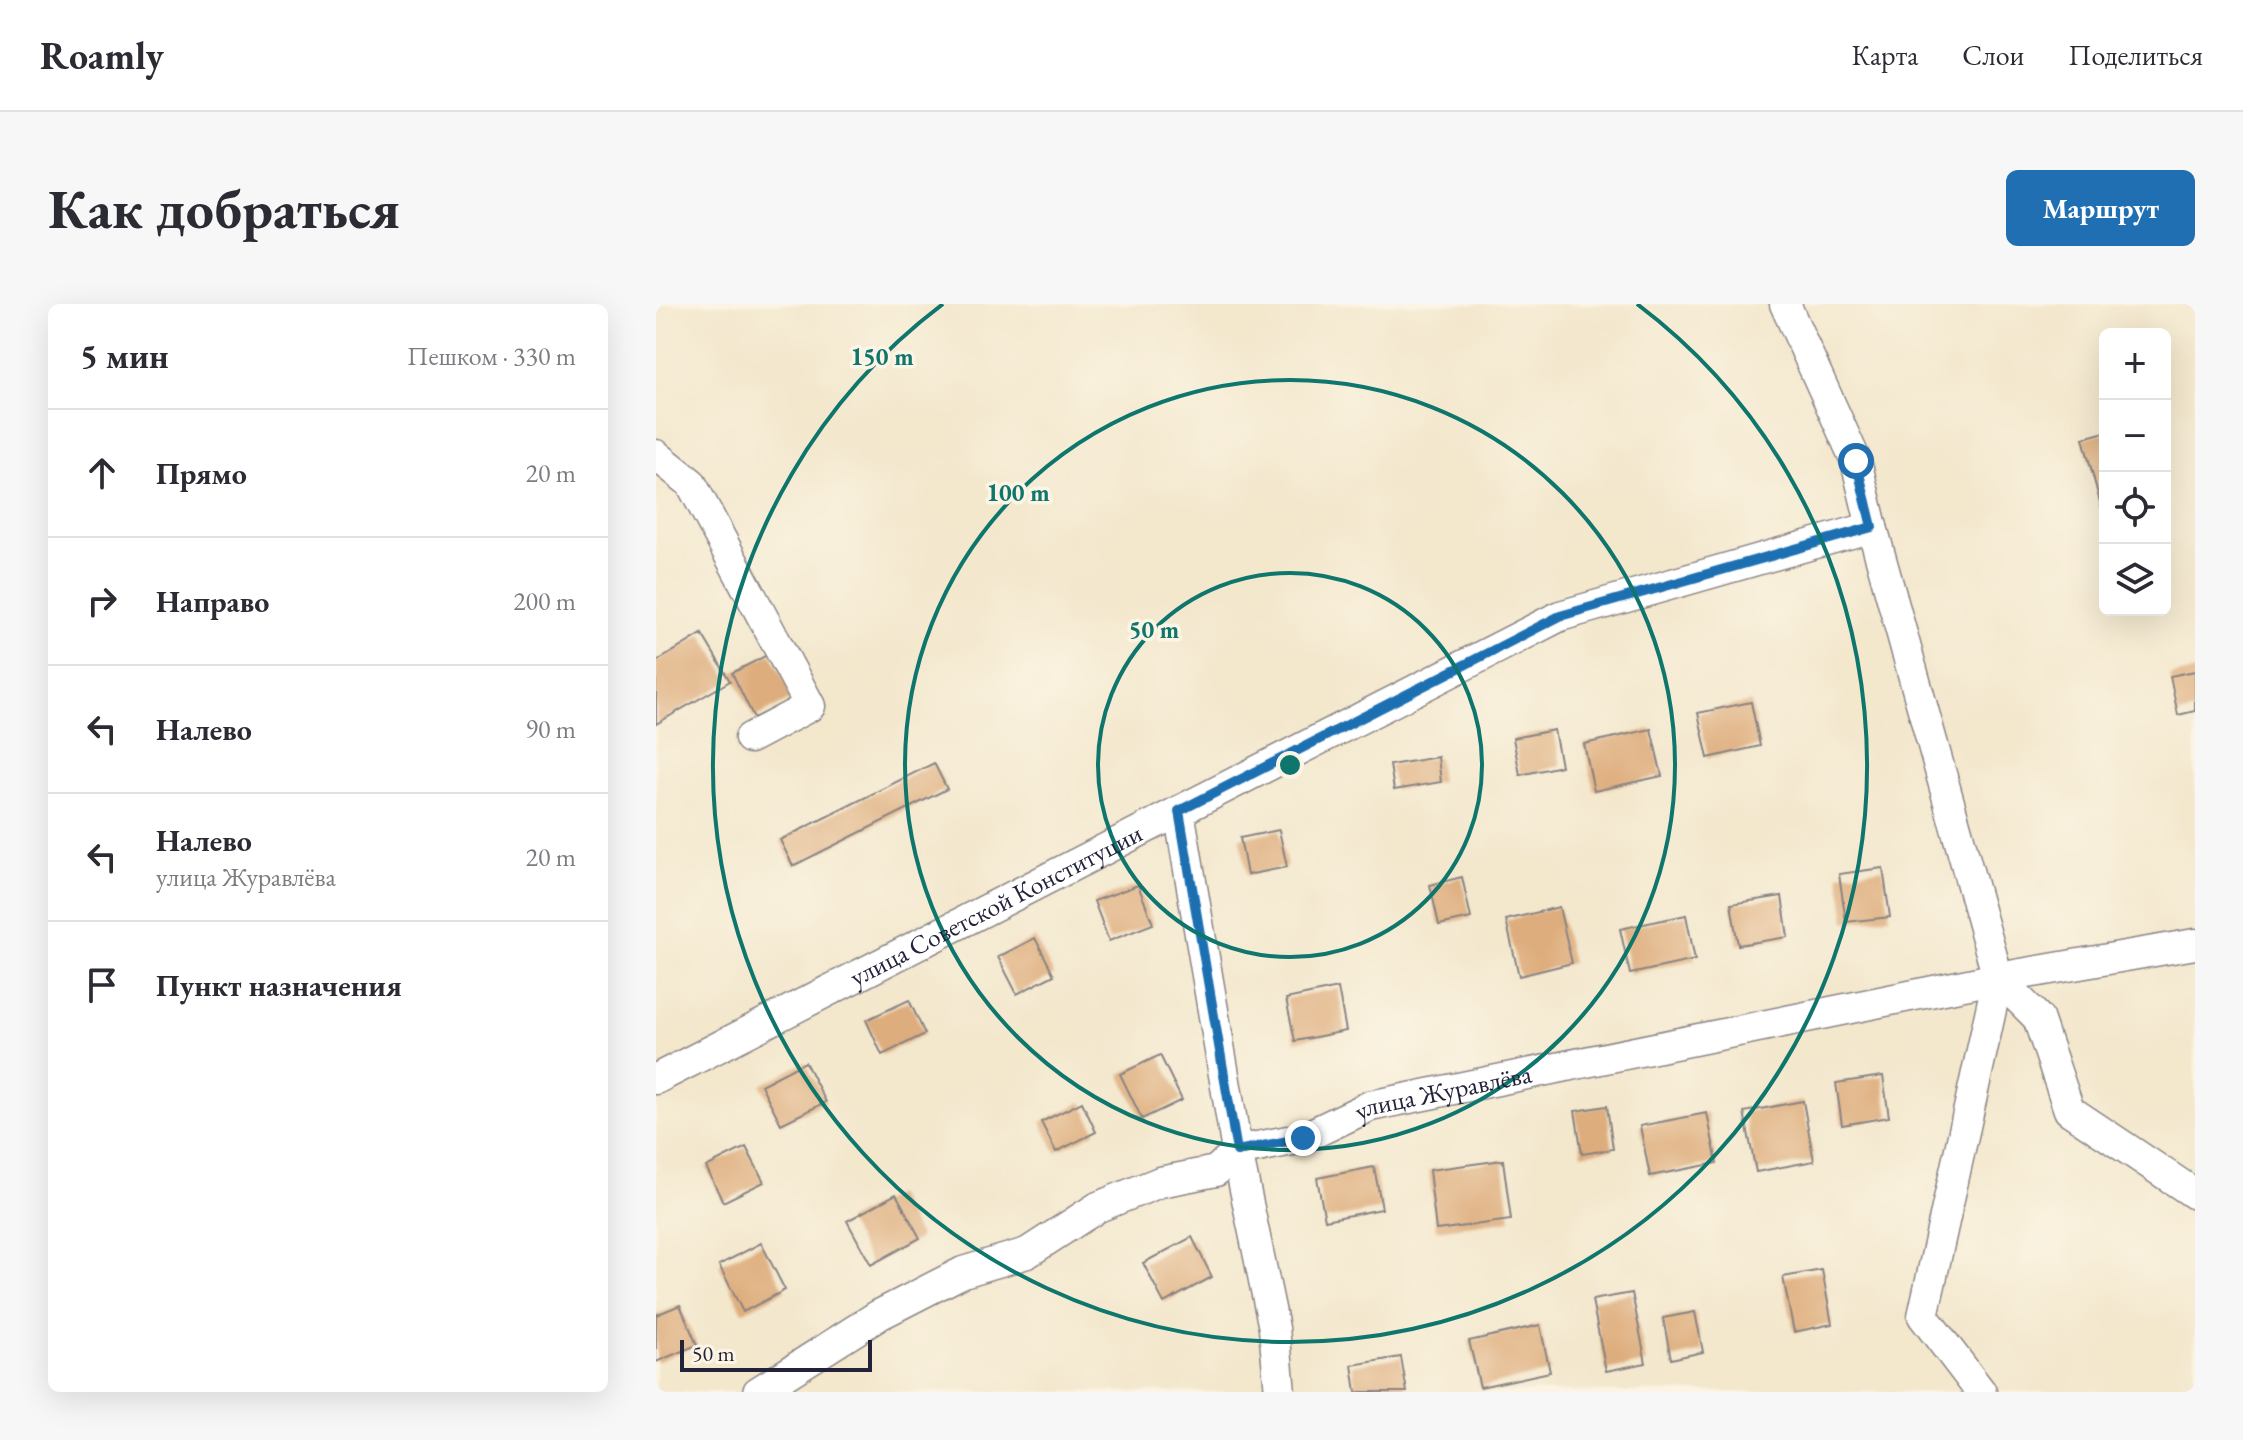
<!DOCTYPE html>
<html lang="ru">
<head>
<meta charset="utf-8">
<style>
  :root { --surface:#fff; --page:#f7f7f7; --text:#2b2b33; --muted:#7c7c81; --line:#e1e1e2; --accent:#1f6fb2 }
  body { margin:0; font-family:"EB Garamond",serif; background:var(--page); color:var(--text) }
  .controls { position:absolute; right:24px; top:24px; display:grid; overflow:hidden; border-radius:12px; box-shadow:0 8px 32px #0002 }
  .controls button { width:72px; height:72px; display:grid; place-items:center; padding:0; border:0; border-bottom:2px solid var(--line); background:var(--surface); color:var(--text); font:40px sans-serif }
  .scale { position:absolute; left:24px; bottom:20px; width:192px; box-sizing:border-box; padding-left:8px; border:4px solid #22223b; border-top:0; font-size:22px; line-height:28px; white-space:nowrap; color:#22223b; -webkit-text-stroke:6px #fcf5e5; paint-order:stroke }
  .stop { position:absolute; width:24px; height:24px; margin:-18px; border:6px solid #1f6fb2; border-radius:50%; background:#fff }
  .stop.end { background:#1f6fb2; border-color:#fff; box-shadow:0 2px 8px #0008 }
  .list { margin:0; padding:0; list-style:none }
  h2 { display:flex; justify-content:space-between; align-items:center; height:104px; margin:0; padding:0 32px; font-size:34px }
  h2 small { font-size:26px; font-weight:400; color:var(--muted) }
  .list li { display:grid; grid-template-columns:52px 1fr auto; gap:24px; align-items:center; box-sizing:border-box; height:128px; padding:0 32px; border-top:2px solid var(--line) }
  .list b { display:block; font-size:30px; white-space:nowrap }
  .list p { margin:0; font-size:26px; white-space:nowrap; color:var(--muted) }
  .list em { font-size:26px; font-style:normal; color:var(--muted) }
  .icon { flex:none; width:44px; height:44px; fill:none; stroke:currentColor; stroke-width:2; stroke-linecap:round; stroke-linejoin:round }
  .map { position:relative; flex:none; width:1539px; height:1088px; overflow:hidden; border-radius:12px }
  header { display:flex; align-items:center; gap:48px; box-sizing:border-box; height:112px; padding:0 40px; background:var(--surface); border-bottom:2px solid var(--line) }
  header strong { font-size:38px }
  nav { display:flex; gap:44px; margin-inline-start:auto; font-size:28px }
  .intro { display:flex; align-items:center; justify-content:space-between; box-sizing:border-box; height:192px; padding:0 48px }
  h1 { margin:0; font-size:56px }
  .button { padding:20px 36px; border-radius:12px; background:var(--accent); color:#fff; font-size:28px; font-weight:700 }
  main { display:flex; gap:48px; padding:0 48px }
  aside { flex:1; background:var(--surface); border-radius:12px; box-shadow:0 8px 32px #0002 }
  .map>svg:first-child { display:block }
</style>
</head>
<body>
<header>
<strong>Roamly</strong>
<nav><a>Карта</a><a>Слои</a><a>Поделиться</a></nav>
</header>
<div class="intro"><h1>Как добраться</h1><a class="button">Маршрут</a></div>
<main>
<aside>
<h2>5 мин<small>Пешком · 330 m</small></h2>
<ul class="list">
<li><svg class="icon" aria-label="ahead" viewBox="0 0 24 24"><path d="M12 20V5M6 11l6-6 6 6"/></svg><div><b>Прямо</b></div><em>20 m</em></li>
<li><svg class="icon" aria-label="right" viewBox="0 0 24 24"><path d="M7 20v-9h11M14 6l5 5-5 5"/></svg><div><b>Направо</b></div><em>200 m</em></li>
<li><svg class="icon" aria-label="left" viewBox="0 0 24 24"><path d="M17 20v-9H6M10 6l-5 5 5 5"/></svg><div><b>Налево</b></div><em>90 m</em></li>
<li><svg class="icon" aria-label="left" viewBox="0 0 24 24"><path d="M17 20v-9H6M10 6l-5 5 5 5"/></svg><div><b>Налево</b><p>улица Журавлёва</p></div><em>20 m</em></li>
<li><svg class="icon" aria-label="arrive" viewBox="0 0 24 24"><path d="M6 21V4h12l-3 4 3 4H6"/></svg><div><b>Пункт назначения</b></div></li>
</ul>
</aside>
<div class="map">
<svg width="1539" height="1088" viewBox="0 0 1539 1088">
  <rect width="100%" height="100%" fill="#fcf5e5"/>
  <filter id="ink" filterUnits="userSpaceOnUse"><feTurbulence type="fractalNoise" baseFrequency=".0125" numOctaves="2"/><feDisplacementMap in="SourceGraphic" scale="16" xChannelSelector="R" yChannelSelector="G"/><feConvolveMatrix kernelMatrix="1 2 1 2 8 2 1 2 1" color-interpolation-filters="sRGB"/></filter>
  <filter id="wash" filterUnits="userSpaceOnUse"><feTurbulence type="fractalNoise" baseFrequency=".006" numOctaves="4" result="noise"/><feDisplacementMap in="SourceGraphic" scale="32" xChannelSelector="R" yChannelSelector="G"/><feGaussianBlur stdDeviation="1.8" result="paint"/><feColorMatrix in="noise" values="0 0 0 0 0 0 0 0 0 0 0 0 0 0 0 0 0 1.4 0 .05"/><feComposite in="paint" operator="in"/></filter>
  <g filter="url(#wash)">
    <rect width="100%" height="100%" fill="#f3e7cc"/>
    <g id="blocks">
      <!-- building -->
      <path fill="#dead7d" d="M 1449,128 L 1449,212 L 1448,213 L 1427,134 Z
        M 46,330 L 74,377 L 0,420 L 0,358 Z
        M 115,349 L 138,394 L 98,414 L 76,369 Z
        M 1539,367 L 1539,407 L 1522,411 L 1514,372 Z
        M 1095,398 L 1104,442 L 1052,454 L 1042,409 Z
        M 995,425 L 1006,472 L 938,487 L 928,440 Z
        M 898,426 L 905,462 L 864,471 L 857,434 Z
        M 782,453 L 785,478 L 738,486 L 734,461 Z
        M 278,459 L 291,485 L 137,562 L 124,536 Z
        M 623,526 L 631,563 L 591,571 L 584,534 Z
        M 1227,564 L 1234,613 L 1190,618 L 1183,570 Z
        M 806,573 L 815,614 L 783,621 L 774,581 Z
        M 482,581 L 497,620 L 453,637 L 438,597 Z
        M 1126,592 L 1132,633 L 1082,641 L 1075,600 Z
        M 903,603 L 916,659 L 863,672 L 850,616 Z
        M 1030,611 L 1039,656 L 974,670 L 964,625 Z
        M 379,634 L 398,671 L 361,690 L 342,653 Z
        M 682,684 L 690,727 L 639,737 L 630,695 Z
        M 253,696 L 269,730 L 226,751 L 210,716 Z
        M 504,751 L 526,796 L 486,815 L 464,770 Z
        M 149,758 L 170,798 L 125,820 L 105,781 Z
        M 1227,772 L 1233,813 L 1186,821 L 1180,779 Z
        M 1147,797 L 1158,857 L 1100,868 L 1088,808 Z
        M 426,798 L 440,828 L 400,848 L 385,818 Z
        M 951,802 L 957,845 L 926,850 L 919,807 Z
        M 1051,809 L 1061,859 L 994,872 L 984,822 Z
        M 90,843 L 108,878 L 67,898 L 50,863 Z
        M 847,856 L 855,916 L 780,926 L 773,866 Z
        M 718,863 L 726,905 L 669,916 L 661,874 Z
        M 240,890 L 264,934 L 215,961 L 191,917 Z
        M 536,933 L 556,973 L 508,999 L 487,959 Z
        M 105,939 L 129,986 L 87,1008 L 63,961 Z
        M 1166,966 L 1176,1020 L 1138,1028 L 1127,973 Z
        M 976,989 L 990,1059 L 950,1067 L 936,996 Z
        M 24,1001 L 41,1041 L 0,1058 L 0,1011 Z
        M 1039,1008 L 1047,1048 L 1015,1055 L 1007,1014 Z
        M 884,1021 L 894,1068 L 824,1083 L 813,1037 Z
        M 745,1053 L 751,1088 L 700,1088 L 696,1061 Z"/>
    </g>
  </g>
  <g filter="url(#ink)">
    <use href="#blocks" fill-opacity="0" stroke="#8a8484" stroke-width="2"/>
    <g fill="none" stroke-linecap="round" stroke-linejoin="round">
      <defs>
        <g id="minor">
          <path d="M 1129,0 L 1200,157 L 1216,223 L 1342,674 L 1267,1012 L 1325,1088"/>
          <path d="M 0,151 L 35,179 L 154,402 L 94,434"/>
          <path d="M 523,507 L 581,847 L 618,1024 L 624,1088"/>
          <path d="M 1342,674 L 1382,714 L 1413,806 L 1539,890"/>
          <path id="s1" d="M 0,775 L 904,312 L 1216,223"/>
          <path id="s2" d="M 102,1088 L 223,1011 L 307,968 L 371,949 L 442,903 L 504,878 L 560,867 L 581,847 L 647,834 L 714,802 L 1342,674 L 1539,640"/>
        </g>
      </defs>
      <!-- minor casing -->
      <use href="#minor" stroke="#8a8484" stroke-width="33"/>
      <!-- minor -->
      <use href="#minor" stroke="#fff" stroke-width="30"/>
    </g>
  </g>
  <g fill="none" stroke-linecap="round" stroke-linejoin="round" filter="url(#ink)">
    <!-- route -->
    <path stroke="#1f6fb2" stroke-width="10" d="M 647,834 L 581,847 L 523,507 L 904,312 L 1216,223 L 1200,157"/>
  </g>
  <!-- distance rings -->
  <g fill="none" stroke="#0f766e" stroke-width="4">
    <circle cx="634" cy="461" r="192"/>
    <circle cx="634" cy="461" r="385"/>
    <path d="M981 0A577 577 0 1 1 287 0"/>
  </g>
  <g text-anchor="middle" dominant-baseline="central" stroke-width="7" stroke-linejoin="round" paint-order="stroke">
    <!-- street labels -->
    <g font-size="26" fill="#22223b" stroke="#fcf5e5">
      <text stroke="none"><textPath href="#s1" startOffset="382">улица Советской Конституции</textPath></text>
      <text stroke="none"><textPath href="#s2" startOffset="758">улица Журавлёва</textPath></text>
    </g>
  </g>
  <circle cx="634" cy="461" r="12" fill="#0f766e" stroke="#fcf5e5" stroke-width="4"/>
  <g font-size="24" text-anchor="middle" font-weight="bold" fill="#0f766e" stroke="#fcf5e5" stroke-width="7" stroke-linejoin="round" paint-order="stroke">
    <text x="226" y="61">150 m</text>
    <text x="362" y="197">100 m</text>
    <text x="498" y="334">50 m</text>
  </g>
</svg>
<div class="controls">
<button>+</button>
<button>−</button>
<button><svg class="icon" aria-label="locate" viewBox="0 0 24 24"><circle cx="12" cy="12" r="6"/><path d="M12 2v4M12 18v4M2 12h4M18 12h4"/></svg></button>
<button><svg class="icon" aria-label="layers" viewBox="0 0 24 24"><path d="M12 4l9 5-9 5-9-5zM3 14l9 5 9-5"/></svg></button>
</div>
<div class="scale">50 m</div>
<div class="stop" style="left:1200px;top:157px"></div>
<div class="stop end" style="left:647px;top:834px"></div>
</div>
</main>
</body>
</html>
